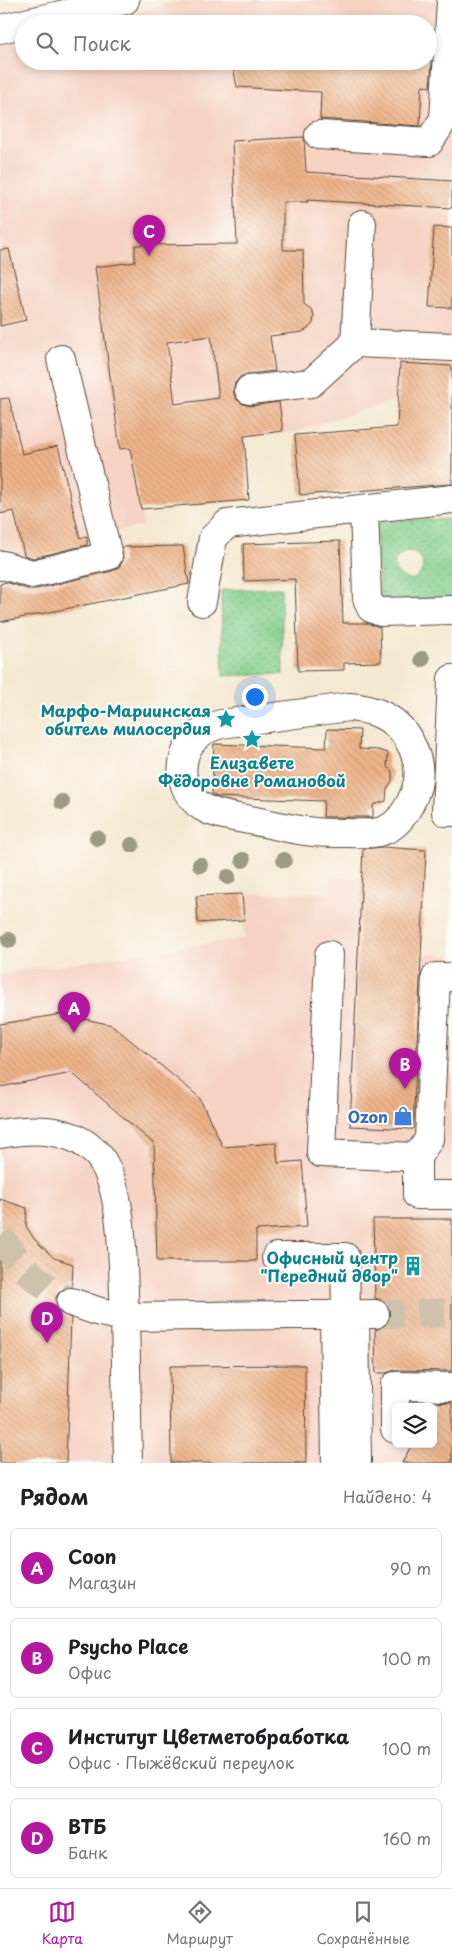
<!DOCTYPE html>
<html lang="ru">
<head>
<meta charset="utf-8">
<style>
  :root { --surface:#fff; --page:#f6f6f6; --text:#202124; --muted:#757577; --line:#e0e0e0; --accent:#b5179e }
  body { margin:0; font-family:"Playpen Sans",sans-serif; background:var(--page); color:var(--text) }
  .controls { position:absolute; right:15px; bottom:15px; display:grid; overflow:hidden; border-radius:8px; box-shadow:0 2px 8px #0003 }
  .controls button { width:45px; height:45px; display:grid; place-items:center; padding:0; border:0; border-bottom:1px solid var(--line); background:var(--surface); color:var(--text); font:25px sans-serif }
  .you { position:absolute; left:254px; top:696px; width:18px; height:18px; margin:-12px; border:4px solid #fff; border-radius:50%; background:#1a73e8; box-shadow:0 0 0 8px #1a73e833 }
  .badge { display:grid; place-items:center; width:32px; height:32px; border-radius:50%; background:var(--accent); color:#fff; font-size:16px; font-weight:700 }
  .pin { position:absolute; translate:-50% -41px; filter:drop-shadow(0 1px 2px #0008) }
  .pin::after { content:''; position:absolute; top:26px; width:18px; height:15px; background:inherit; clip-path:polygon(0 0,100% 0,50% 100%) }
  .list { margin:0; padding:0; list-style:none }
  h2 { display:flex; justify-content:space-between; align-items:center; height:65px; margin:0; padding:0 20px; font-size:21px }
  h2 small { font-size:16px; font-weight:400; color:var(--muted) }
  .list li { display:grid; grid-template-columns:32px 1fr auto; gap:15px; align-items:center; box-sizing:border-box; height:80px; margin:0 10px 10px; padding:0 10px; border:1px solid var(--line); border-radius:8px }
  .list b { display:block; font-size:19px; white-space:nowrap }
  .list p { margin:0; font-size:16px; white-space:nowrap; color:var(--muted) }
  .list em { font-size:16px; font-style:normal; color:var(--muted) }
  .icon { flex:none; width:28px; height:28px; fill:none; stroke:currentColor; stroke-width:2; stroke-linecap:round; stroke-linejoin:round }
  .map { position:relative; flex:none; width:452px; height:1463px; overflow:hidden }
  .search { position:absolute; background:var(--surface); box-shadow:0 2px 8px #0003; left:15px; right:15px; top:15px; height:55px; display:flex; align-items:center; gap:12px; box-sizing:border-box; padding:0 18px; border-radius:28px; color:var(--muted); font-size:19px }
  .sheet { height:425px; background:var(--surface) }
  nav { display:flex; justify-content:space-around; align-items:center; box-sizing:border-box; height:70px; border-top:1px solid var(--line); background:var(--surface); font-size:14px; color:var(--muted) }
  nav a { display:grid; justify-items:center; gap:2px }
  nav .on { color:var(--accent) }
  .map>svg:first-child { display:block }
</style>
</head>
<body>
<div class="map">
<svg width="452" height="1463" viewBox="0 0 452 1463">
  <defs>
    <pattern id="grass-dots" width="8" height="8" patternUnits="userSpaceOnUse" patternTransform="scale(1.25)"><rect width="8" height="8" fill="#85d08d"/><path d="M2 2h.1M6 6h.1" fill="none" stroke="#6ea973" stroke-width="1.8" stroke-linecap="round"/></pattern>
    <pattern id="building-back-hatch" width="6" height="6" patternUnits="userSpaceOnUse" patternTransform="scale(1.25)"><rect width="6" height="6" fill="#edb389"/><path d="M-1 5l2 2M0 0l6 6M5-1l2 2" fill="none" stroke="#cc9a76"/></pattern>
  </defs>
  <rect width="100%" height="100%" fill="#fdfcf7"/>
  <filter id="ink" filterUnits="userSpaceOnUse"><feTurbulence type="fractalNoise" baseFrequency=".02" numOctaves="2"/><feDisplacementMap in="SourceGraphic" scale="10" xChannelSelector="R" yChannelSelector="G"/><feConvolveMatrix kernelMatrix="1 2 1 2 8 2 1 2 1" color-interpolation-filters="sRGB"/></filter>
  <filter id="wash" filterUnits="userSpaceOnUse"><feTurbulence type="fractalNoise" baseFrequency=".0096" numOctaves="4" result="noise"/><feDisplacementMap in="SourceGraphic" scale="20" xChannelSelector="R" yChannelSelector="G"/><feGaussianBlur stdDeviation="1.12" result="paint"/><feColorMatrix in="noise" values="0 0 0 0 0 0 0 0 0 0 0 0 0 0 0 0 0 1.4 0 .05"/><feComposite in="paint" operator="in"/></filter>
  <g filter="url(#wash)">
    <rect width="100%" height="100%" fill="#f4e8d1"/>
    <!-- built -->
    <path fill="#f5d2c2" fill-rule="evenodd" d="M 184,0 L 452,0 L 452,402 L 399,399 L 294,432 L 131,453 L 143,526 L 116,531 L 122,571 L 16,592 L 14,581 L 0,584 L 0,44 L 24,38 L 24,61 L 428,61 L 428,24 L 85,24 Z
      M 363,846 L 426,850 L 421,954 L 452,955 L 452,1463 L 0,1463 L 0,974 L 245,938 L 242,894 L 330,893 L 330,877 L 362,878 ZM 396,1407 L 433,1407 L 433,1444 L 396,1444 Z"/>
    <!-- grass -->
    <path fill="url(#grass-dots)" stroke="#607d56" fill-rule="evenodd" d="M 449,519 L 452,520 L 452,600 L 380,599 L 376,525 L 384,521 ZM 407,551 C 417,552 426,559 422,570 C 413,595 375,564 407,551 Z
      M 281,588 L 283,674 L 223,676 L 221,590 Z"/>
    <g id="blocks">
      <!-- building -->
      <path fill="url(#building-back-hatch)" fill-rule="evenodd" d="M 232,61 L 432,61 L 430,87 L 422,86 L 420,126 L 320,119 L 321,92 L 237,87 Z
        M 304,137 L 306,172 L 452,181 L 452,208 L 307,200 L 308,202 L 283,202 L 283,250 L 303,250 L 304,304 L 311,309 L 314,316 L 313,323 L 308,329 L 302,332 L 270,336 L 275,371 L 247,374 L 240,377 L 235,383 L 233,391 L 236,399 L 243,404 L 251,406 L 279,402 L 283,431 L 244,436 L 249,500 L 141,509 L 130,448 L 120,449 L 95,267 L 135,262 L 135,245 L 237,244 L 232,141 ZM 211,336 L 219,398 L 175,404 L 167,342 Z
        M 434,227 L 452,228 L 452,308 L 429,307 Z
        M 9,249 L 26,320 L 0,326 L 0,250 Z
        M 400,363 L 452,366 L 452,484 L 300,495 L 295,435 L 397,427 Z
        M 9,398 L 22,454 L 58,446 L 80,538 L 87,536 L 87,545 L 33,558 L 24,555 L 14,511 L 0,514 L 0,399 Z
        M 340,541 L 343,623 L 366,623 L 380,627 L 381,662 L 344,663 L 344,670 L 298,671 L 295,579 L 244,581 L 243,544 Z
        M 183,546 L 189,584 L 0,622 L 0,584 L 6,582 L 27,589 L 36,589 L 112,571 L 118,568 L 123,561 L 122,547 Z
        M 327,729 L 360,730 L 359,749 L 378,750 L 388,753 L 387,767 L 392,771 L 392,781 L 387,789 L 386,801 L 373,805 L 373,817 L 323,817 L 324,801 L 217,797 L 212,794 L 214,744 L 326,748 Z
        M 382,847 L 426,850 L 413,1129 L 350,1126 L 363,849 Z
        M 242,894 L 244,920 L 198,923 L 196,896 Z
        M 62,1014 L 112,1025 L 199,1097 L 223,1147 L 276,1143 L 278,1163 L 302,1161 L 307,1227 L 256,1230 L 256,1261 L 157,1261 L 154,1144 L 72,1073 L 0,1087 L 0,1024 Z
        M 0,1199 L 27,1208 L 26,1226 L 35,1240 L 54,1258 L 73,1264 L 72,1287 L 68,1287 L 60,1291 L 56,1297 L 56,1304 L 60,1313 L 71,1318 L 66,1463 L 0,1463 Z
        M 373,1219 L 452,1219 L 452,1371 L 395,1370 L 386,1373 L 376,1373 L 375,1330 L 383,1327 L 388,1322 L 391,1313 L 388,1306 L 383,1301 L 375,1298 Z
        M 305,1365 L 306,1463 L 171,1463 L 170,1366 Z
        M 434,1402 L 452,1403 L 452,1463 L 402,1463 L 412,1444 L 433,1444 L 433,1407 L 432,1407 Z"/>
    </g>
  </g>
  <g filter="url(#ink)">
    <use href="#blocks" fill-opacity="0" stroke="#574639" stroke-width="1"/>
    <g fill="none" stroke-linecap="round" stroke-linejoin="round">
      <!-- minor-tunnel -->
      <path stroke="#cfc2ad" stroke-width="28" stroke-dasharray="28 14" stroke-linecap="butt" d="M 0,1236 C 20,1267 39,1285 71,1302
        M 375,1314 L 452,1313"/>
      <defs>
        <path id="minor" d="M 0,29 L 125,0
          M 319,135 L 429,142 L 444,119 L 451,0
          M 355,343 L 362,224
          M 249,390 L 311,383 L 355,343 L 452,347
          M 364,509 L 367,598 L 371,608 L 381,612 L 452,610
          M 0,566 L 3,565 L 32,574 L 108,556 L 61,359
          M 202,602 L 213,538 L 227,524 L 452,499
          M 452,679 L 446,812 L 452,812
          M 349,707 C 361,708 372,710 382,715 C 409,728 426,764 415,792 C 410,806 400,824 385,830 C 373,835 361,833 348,833 C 337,833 325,833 314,832 C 293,830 271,824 250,820 C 236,817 219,816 206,809 C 179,796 175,759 195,738 C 202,730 211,727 221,724 Z
          M 329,955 L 321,1153 L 417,1157 L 429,1139 L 436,977 L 452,977
          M 0,1134 C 30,1129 63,1127 88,1146 C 91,1149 96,1152 99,1156 C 126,1192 122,1272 125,1317 L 375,1314
          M 417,1157 L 417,1195 L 452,1195
          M 276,1257 L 345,1257 L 346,1314
          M 71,1302 L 100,1312 L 125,1317 L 128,1463
          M 334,1314 L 336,1463
          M 355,1314 L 357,1463
          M 395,1429 L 395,1386 L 452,1387"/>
      </defs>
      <!-- minor casing -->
      <use href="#minor" stroke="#574639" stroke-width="30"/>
      <!-- minor -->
      <use href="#minor" stroke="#fff" stroke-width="28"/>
    </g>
    <!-- trees -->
    <g fill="#9a9b81">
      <circle cx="422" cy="659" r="8"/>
      <circle cx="62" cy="802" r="8"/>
      <circle cx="97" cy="838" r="8"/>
      <circle cx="132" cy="845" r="8"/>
      <circle cx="243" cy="860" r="8"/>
      <circle cx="284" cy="860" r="8"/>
      <circle cx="200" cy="865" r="8"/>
      <circle cx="228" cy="877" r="8"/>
      <circle cx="9" cy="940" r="8"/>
    </g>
  </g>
  <!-- icons -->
  <defs>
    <symbol id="sight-bare" viewBox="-9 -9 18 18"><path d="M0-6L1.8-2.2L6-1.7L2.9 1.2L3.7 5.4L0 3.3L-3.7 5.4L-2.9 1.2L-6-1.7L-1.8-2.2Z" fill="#0f9aa8" stroke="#fdfcf7" stroke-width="2.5" paint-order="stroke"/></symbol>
    <symbol id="shop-bare" viewBox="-9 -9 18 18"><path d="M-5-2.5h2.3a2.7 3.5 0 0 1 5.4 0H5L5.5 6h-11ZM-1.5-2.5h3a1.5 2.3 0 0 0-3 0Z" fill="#3f7fe0" stroke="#fdfcf7" stroke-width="2.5" paint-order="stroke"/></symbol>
    <symbol id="building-bare" viewBox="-9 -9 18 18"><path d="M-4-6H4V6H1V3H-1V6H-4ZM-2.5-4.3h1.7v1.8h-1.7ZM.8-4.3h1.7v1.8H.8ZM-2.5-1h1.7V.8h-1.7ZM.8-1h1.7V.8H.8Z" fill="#0f9aa8" stroke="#fdfcf7" stroke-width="2.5" paint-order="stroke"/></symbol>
  </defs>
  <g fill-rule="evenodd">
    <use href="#sight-bare" x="212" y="705" width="28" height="28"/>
    <use href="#sight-bare" x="238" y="725" width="28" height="28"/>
    <use href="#shop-bare" x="389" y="1102" width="28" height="28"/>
    <use href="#building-bare" x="399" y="1252" width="28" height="28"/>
  </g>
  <g text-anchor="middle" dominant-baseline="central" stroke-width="4" stroke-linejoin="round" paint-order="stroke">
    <!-- culture labels -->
    <g font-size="16" font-weight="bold" fill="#0d838f" stroke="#fdfcf7" text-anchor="end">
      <text x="211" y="710">Марфо-Мариинская<tspan x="211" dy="18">обитель милосердия</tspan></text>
      <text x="252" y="762" text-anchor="middle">Елизавете<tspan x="252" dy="18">Фёдоровне Романовой</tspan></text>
      <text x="398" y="1257">Офисный центр<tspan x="398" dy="18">"Передний двор"</tspan></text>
    </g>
    <!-- shop labels -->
    <g font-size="16" font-weight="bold" fill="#366cbe" stroke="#fdfcf7" text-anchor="end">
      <text x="388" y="1116">Ozon</text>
    </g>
  </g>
</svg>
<div class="controls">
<button><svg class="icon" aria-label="layers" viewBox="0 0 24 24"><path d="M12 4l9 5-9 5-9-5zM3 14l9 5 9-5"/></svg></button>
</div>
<div class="you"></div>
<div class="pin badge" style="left:74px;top:1033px">A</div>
<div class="pin badge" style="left:405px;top:1089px">B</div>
<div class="pin badge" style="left:149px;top:256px">C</div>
<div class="pin badge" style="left:47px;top:1343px">D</div>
<div class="search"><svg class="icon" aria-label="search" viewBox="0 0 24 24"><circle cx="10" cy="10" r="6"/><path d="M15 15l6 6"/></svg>Поиск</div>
</div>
<section class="sheet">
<h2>Рядом<small>Найдено: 4</small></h2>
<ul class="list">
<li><span class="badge">A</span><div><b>Coon</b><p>Магазин</p></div><em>90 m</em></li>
<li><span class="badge">B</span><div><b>Psycho Place</b><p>Офис</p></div><em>100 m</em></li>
<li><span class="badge">C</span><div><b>Институт Цветметобработка</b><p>Офис · Пыжёвский переулок</p></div><em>100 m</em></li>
<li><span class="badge">D</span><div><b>ВТБ</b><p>Банк</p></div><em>160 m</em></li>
</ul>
</section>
<nav>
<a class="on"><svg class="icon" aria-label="map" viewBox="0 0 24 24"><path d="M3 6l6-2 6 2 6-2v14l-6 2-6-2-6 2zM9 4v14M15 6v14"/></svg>Карта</a>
<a><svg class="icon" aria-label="directions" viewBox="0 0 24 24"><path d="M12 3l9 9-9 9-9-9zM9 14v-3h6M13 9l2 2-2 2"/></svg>Маршрут</a>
<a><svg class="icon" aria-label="saved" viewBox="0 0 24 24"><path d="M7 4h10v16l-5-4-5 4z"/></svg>Сохранённые</a>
</nav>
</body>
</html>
